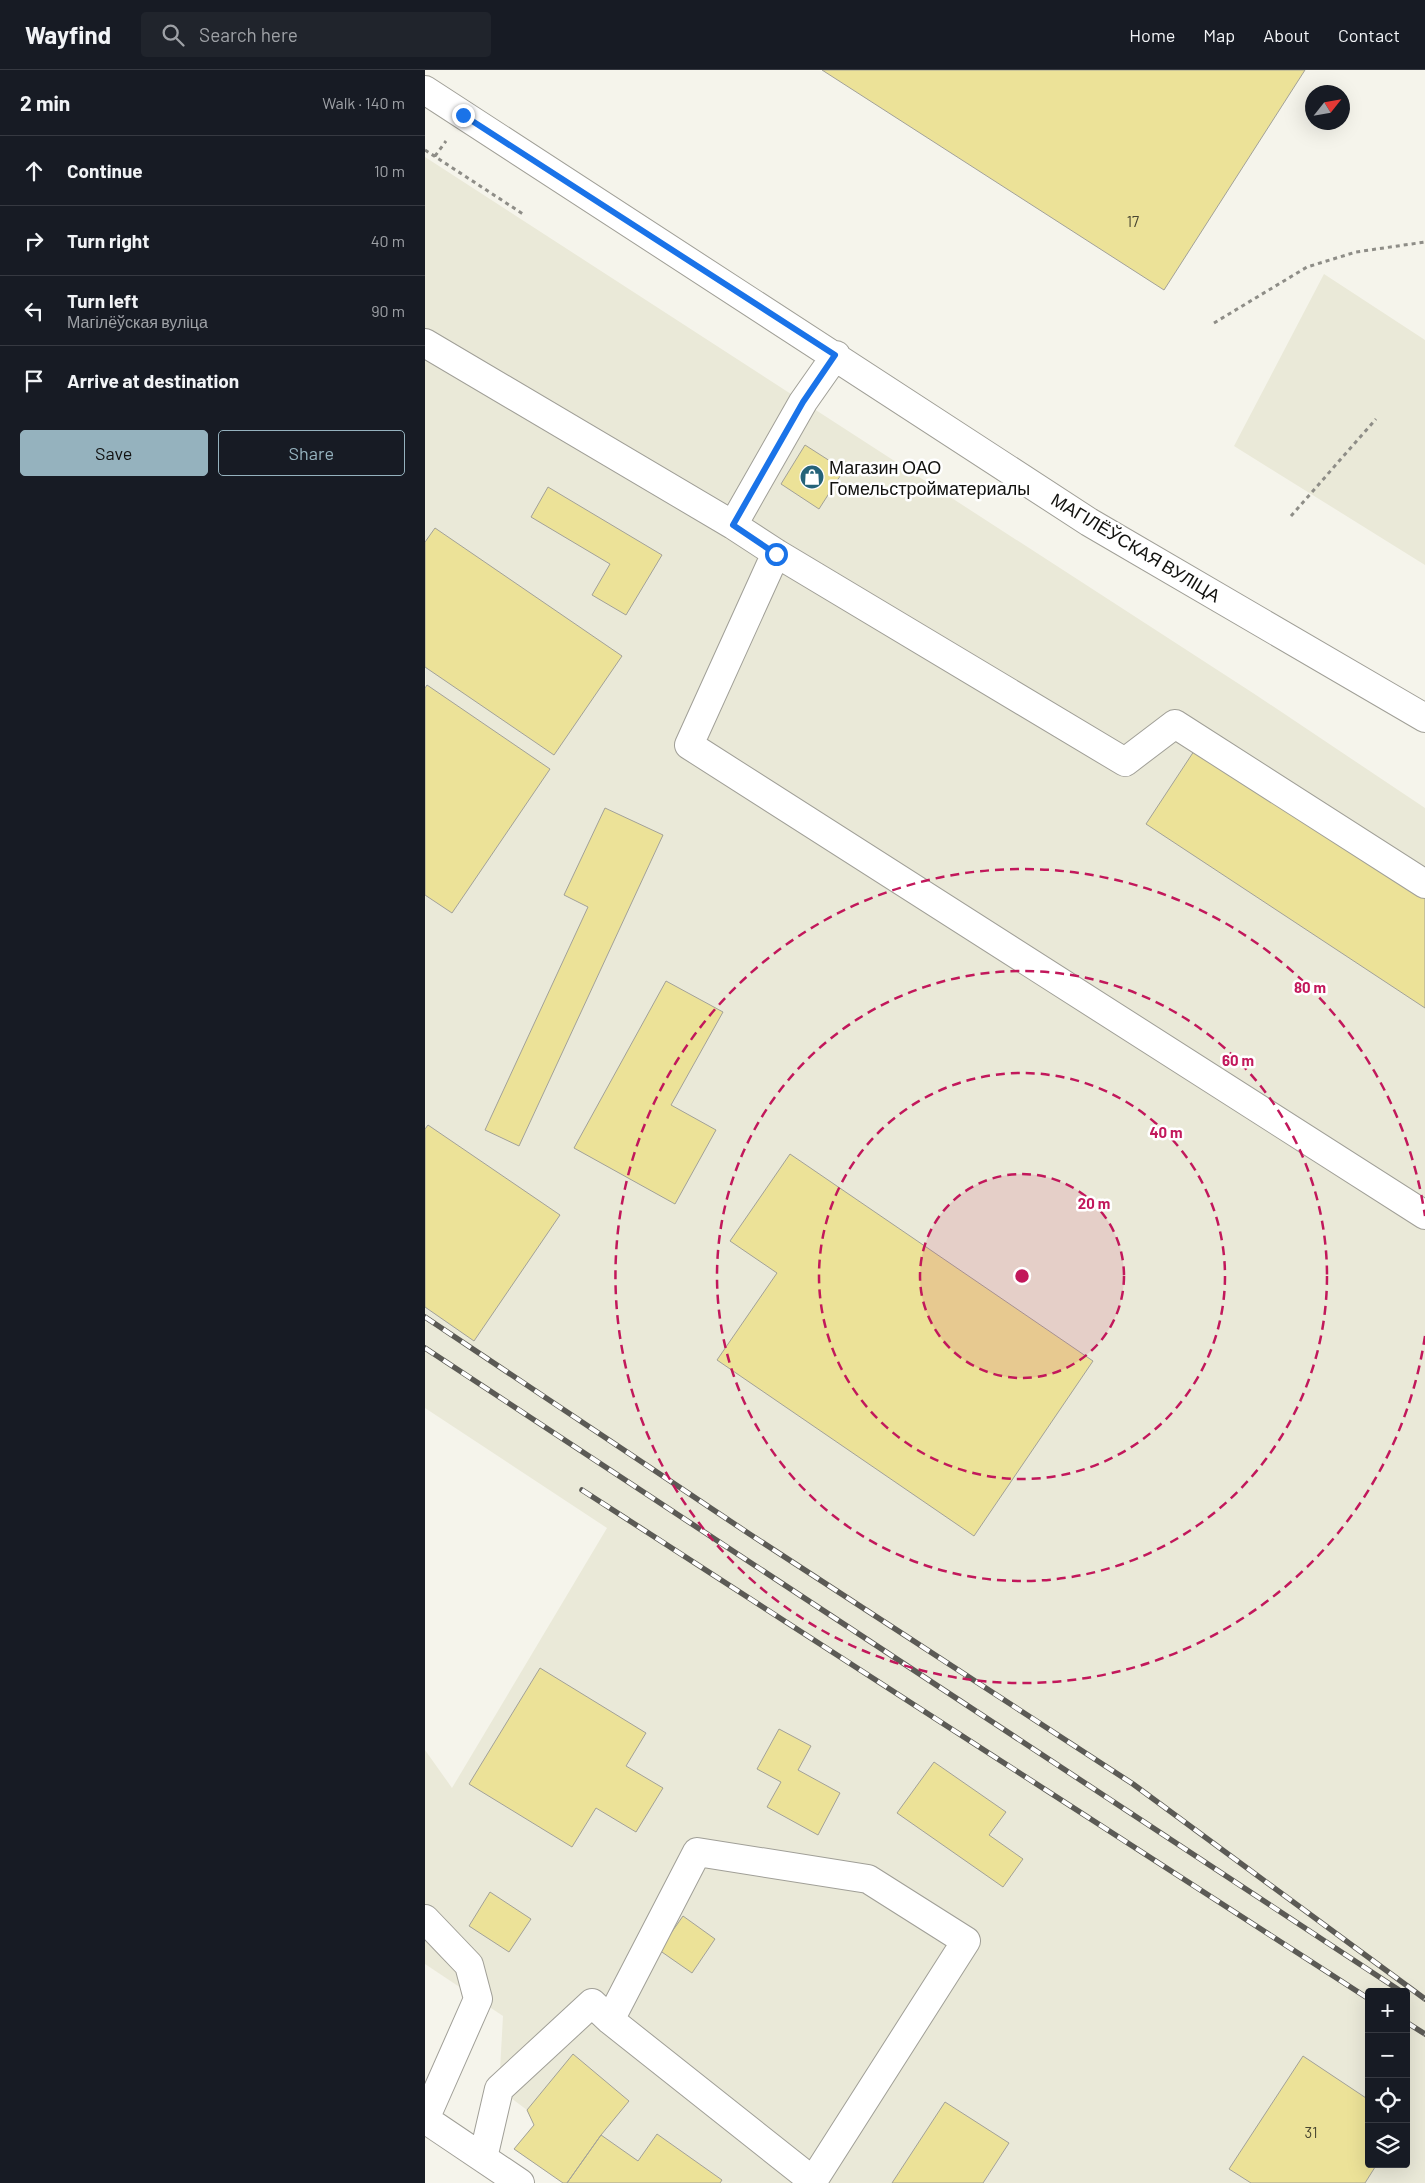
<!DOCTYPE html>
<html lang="en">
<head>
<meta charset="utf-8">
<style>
  :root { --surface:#171b24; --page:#20242c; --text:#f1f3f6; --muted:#9ea1a6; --line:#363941; --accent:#95b2be }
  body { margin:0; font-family:Barlow,sans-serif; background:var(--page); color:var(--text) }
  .controls { position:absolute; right:15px; bottom:15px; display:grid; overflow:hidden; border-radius:5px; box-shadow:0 5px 20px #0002 }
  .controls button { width:45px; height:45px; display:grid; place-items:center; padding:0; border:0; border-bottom:1px solid var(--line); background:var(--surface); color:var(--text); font:25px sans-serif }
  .compass { position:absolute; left:880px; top:15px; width:45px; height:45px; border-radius:50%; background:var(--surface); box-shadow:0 5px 20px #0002; rotate:59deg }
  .stop { position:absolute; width:15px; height:15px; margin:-11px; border:4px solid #1a73e8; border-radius:50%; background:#fff }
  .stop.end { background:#1a73e8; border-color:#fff; box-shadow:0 1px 5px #0008 }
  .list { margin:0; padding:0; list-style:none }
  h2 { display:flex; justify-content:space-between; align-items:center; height:65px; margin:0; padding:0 20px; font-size:21px }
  h2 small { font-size:16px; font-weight:400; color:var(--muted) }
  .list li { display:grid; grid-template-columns:32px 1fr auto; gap:15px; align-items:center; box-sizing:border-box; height:70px; padding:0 20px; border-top:1px solid var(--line) }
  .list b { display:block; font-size:19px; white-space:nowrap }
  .list p { margin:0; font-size:16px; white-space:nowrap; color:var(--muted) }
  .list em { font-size:16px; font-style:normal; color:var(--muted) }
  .actions { display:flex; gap:10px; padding:15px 20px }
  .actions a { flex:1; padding:11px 0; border:1px solid var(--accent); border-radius:5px; text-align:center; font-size:18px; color:var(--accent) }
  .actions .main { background:var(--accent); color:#111 }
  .icon { flex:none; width:28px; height:28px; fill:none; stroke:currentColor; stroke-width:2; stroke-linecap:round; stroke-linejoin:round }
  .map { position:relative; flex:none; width:1000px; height:2113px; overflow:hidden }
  header { display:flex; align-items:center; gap:30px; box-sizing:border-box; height:70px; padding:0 25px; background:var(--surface); border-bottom:1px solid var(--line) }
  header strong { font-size:24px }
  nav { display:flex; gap:28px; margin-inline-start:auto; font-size:18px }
  .search { width:350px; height:45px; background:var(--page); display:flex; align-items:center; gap:12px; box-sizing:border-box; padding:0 18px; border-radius:5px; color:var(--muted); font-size:19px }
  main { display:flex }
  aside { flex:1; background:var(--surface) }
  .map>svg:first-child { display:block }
</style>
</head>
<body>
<header>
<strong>Wayfind</strong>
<div class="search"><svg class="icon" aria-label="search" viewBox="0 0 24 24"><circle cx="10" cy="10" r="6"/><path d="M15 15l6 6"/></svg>Search here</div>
<nav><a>Home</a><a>Map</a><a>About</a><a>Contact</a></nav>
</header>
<main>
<aside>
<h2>2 min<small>Walk · 140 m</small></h2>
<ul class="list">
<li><svg class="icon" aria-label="ahead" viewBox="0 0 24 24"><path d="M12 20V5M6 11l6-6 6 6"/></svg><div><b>Continue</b></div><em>10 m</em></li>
<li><svg class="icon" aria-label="right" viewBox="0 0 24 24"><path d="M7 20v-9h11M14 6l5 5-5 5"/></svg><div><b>Turn right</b></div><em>40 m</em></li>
<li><svg class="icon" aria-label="left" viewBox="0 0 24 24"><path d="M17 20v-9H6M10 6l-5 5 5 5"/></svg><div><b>Turn left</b><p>Магілёўская вуліца</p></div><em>90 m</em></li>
<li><svg class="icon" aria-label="arrive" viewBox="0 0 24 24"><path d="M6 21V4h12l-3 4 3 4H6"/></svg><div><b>Arrive at destination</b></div></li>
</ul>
<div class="actions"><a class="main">Save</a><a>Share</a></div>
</aside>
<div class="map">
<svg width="1000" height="2113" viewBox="0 0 1000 2113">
  <rect width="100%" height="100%" fill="#f5f4eb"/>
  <!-- built -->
  <path fill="#eae9d8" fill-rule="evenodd" d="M 0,87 L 831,625 L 1000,738 L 1000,2113 L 138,2113 L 89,2079 L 109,2054 L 102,2040 L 74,2019 L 78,1946 L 0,1894 L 0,1680 L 27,1718 L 182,1458 L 0,1338 ZM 944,1922 L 981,1922 L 981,2094 L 944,2094 Z
    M 899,204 L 1000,270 L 1000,495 L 809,376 Z"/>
  <!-- building -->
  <path fill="#ece298" stroke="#a2a198" d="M 397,0 L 880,0 L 739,220 Z
    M 380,375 L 419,400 L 394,439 L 356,414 Z
    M 123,417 L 237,485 L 201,545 L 167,525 L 185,494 L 106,447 Z
    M 10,458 L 197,586 L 129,685 L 0,597 L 0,472 Z
    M 2,615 L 125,699 L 27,843 L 0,825 L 0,618 Z
    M 773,675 L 1000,824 L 1000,938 L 721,754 Z
    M 180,738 L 238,765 L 94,1076 L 60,1060 L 163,837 L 139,825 Z
    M 241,911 L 298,942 L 246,1035 L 291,1060 L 250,1134 L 149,1078 Z
    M 3,1055 L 135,1145 L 49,1271 L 0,1237 L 0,1059 Z
    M 365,1084 L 668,1291 L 549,1466 L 292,1290 L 352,1203 L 305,1171 Z
    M 115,1598 L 221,1663 L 201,1696 L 238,1718 L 211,1762 L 171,1738 L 147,1777 L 44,1714 Z
    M 354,1659 L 386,1676 L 373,1700 L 415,1723 L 393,1765 L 342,1737 L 356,1712 L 332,1699 Z
    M 509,1692 L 581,1742 L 564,1765 L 598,1789 L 578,1817 L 472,1743 Z
    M 65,1822 L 106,1849 L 84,1882 L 44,1856 Z
    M 258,1846 L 290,1869 L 267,1903 L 234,1880 Z
    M 148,1984 L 204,2031 L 176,2065 L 142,2113 L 138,2113 L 89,2079 L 109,2055 L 102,2040 Z
    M 878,1986 L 944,2030 L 944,2094 L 952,2094 L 940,2113 L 826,2113 L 804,2099 Z
    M 520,2032 L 584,2073 L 558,2113 L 467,2113 Z
    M 232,2064 L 297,2110 L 295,2113 L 142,2113 L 176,2065 L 213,2091 Z"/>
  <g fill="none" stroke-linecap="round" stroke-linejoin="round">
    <defs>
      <path id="minor" d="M 0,20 L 664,452 L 1000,648
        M 0,273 L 308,455 L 351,483 L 700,692 L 750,654 L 1000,814
        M 308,455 L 378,332 L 411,285
        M 351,483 L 264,675 L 1000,1145
        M 0,1849 L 44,1895 L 53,1929 L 0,2049
        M 0,2049 L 95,2113
        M 58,2088 L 74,2019 L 167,1933 L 185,1950 L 388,2111 L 541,1871 L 443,1809 L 272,1782 L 185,1950"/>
    </defs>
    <!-- minor casing -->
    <use href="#minor" stroke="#a09f97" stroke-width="30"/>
    <!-- path -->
    <path stroke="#8e8d87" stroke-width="3" stroke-dasharray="4 4" stroke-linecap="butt" d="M 0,80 L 98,144
      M 10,86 L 21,71
      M 789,253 L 882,197 L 931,182 L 1000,172
      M 866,446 L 951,349"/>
    <!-- minor -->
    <use href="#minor" stroke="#fff" stroke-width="28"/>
    <defs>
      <path id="rail" d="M 0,1247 L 323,1463 L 708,1714 L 1000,1929
        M 0,1278 L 977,1922
        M 157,1420 L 944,1929
        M 981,1952 L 1000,1964"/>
    </defs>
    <!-- rail casing -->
    <use href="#rail" stroke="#5b5a55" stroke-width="5.5"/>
    <!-- rail -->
    <use href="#rail" stroke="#fff" stroke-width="4" stroke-dasharray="11" stroke-linecap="butt"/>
  </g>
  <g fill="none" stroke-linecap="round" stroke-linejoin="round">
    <!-- route -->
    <path stroke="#1a73e8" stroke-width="6" d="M 38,45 L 410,285 L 378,332 L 308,455 L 351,484"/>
  </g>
  <!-- distance rings -->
  <circle cx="597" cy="1206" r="102" fill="#c2185b" fill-opacity=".12"/>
  <g fill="none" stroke="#c2185b" stroke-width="2.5" stroke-dasharray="9 6">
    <circle cx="597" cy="1206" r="102"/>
    <circle cx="597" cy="1206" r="203"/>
    <circle cx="597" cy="1206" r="305"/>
    <path d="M1000 1266A407 407 0 1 1 1000 1146"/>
  </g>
  <!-- icons -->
  <defs>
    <symbol id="shop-disc" viewBox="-11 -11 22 22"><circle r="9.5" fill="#256379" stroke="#fff"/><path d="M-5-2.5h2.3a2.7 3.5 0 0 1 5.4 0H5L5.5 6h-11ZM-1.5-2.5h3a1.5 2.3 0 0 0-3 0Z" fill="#fff"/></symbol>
  </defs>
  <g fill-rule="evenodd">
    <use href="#shop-disc" x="373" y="393" width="28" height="28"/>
  </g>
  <g text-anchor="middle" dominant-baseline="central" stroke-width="5" stroke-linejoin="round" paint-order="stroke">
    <!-- number labels -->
    <g font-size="15" fill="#484631">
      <text x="708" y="151">17</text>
      <text x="886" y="2062">31</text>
    </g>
    <!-- poi labels -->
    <g font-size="18" fill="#12120f" stroke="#fff" text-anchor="start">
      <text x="404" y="397">Магазин ОАО<tspan x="404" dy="21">Гомельстройматериалы</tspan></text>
    </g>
    <!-- street labels -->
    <g font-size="18" fill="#12120f" stroke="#fff">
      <text transform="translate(711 477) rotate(31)">МАГІЛЁЎСКАЯ ВУЛІЦА</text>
    </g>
  </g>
  <circle cx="597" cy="1206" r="8" fill="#c2185b" stroke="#fff" stroke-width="2.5"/>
  <g font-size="15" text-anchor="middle" font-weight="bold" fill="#c2185b" stroke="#fff" stroke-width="5" stroke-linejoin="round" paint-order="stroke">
    <text x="885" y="923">80 m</text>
    <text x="813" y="996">60 m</text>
    <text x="741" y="1068">40 m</text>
    <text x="669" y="1139">20 m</text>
  </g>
</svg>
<div class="controls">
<button>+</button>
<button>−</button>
<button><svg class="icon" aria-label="locate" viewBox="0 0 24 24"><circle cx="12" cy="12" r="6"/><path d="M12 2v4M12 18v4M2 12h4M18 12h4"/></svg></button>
<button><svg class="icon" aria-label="layers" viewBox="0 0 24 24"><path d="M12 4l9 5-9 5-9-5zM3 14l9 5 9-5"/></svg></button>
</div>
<svg class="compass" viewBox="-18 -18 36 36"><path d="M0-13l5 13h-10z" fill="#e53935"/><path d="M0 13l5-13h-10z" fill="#9ea1a6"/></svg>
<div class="stop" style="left:351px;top:484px"></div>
<div class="stop end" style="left:38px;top:45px"></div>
</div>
</main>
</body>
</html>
